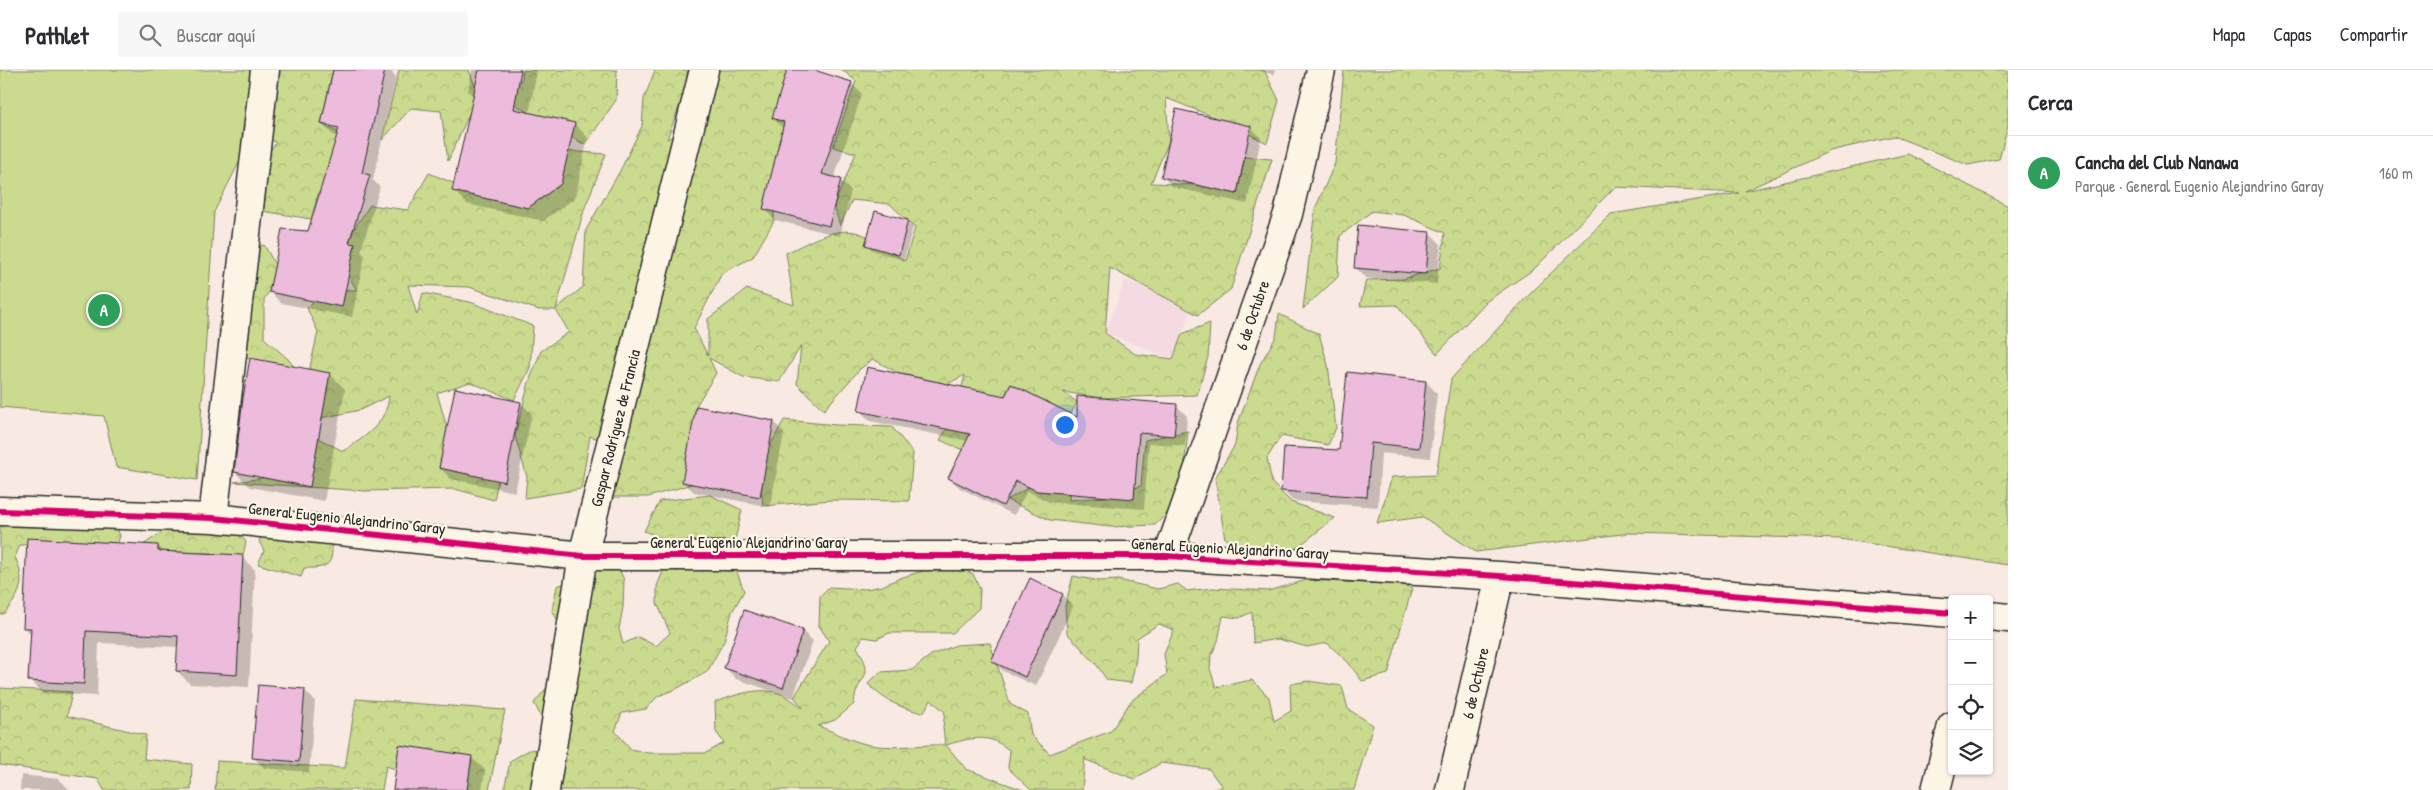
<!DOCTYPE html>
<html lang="es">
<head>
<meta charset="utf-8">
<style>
  :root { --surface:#fff; --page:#f7f7f7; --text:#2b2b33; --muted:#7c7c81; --line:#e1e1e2; --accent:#0b8043 }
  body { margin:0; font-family:"Patrick Hand",sans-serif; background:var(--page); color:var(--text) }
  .controls { position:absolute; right:15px; bottom:15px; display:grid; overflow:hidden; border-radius:5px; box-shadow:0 1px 4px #0004 }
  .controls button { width:45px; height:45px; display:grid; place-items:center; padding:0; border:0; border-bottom:1px solid var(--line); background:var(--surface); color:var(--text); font:25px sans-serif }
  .you { position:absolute; left:1064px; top:354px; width:18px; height:18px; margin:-12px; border:4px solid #fff; border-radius:50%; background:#1a73e8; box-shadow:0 0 0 8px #1a73e833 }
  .badge { display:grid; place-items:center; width:32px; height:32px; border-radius:50%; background:var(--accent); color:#fff; font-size:16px; font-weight:700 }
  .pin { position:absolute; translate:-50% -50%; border:2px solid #fff; box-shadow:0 1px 5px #0006 }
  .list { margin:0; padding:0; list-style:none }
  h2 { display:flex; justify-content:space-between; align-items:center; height:65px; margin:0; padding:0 20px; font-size:21px }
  h2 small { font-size:16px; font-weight:400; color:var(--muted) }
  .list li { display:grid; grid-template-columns:32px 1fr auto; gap:15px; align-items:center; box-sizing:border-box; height:75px; padding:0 20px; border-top:1px solid var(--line) }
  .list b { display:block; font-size:19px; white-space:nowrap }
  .list p { margin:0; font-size:16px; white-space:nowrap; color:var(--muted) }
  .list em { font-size:16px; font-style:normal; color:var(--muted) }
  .icon { flex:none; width:28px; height:28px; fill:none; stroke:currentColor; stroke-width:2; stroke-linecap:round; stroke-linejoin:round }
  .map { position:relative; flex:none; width:2008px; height:720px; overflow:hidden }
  header { display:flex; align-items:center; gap:30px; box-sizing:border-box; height:70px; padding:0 25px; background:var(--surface); border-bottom:1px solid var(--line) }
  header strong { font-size:24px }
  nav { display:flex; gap:28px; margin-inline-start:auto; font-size:18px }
  .search { width:350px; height:45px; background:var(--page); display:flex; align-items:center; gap:12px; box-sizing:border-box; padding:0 18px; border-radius:5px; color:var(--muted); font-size:19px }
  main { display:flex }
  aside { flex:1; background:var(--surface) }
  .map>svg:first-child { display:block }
</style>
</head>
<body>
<header>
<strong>Pathlet</strong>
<div class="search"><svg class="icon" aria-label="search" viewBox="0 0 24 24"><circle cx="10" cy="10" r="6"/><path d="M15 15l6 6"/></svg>Buscar aquí</div>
<nav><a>Mapa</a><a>Capas</a><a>Compartir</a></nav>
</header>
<main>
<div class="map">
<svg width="2008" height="720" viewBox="0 0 2008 720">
  <defs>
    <pattern id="forest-crowns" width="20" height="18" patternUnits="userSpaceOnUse" patternTransform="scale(1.25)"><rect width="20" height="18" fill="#cadb8f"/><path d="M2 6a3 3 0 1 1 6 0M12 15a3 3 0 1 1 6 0" fill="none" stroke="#aebc7c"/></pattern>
  </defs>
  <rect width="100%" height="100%" fill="#f9e9e3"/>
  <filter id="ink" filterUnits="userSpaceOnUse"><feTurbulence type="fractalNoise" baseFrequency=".02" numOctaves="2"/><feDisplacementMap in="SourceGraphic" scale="10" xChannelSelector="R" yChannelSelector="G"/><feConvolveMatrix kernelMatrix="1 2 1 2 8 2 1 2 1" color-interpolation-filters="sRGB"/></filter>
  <g filter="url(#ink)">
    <!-- built -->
    <path fill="#f5dbe1" d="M 1125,210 L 1193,236 L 1173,289 L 1105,263 Z"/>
    <!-- forest -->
    <path fill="url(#forest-crowns)" stroke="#7a835d" d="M 257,0 L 342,0 L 332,4 L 321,54 L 348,67 L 346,98 L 319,122 L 311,149 L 262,141 L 263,89 L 276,73 L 242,47 Z
      M 399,0 L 469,0 L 478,24 L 448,91 L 441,41 L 411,38 L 382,70 Z
      M 523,0 L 617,0 L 616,30 L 585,75 L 504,28 L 522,9 Z
      M 655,0 L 687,0 L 687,16 L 667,69 L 689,58 L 711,35 L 696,0 L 788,0 L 811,60 L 774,93 L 774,151 L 753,187 L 722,203 L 694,258 L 708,286 L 708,249 L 747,219 L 794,235 L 786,183 C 810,172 840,152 866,166 C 880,173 892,184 905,191 L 915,158 L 890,134 L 852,130 L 840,156 L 834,135 L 856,83 L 833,77 L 856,11 L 842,0 L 1264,0 L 1279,30 L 1267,73 L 1219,49 L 1166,28 L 1169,71 L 1151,113 L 1198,115 L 1237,124 L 1245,87 L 1272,89 L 1231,219 L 1198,245 L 1110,198 L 1105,263 L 1135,284 L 1173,289 L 1182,264 L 1210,253 L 1208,287 L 1197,325 L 1102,328 L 1063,322 L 1077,332 L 1071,344 L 1011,314 L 972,384 L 940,370 L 954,348 L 965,305 L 947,314 L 898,303 L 873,289 L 860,299 L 824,340 L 797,314 L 801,276 L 779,312 L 743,307 L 709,288 L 716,303 L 696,336 L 696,389 L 692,414 L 648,427 L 607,427 L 612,374 L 590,366 L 581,419 L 525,428 L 527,407 L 515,366 L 529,312 L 541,281 L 569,262 L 556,240 L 539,240 L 469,217 L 408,215 L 417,245 L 423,223 L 470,232 L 533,256 L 530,298 L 514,330 L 470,312 L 437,323 L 450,368 L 440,391 L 498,410 L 494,430 L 455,419 L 365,421 L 234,412 L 263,408 L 278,385 L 310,364 L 343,381 C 364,368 387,353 389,326 L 360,340 L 317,349 L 307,335 L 310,297 L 318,262 L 307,238 L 326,219 L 357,220 L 340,192 L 354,159 L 370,135 L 408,140 L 429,103 L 453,113 L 503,107 L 569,81 L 606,84 L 584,140 L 556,239 L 583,217 L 586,160 L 620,101 L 642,56 L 644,29 Z
      M 1344,0 L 2008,0 L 2008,55 L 1999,89 L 1968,95 L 1894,66 L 1830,81 L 1745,121 L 1908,84 L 2008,136 L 2008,495 L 1840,469 L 1630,463 L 1476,482 L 1423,447 L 1377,453 L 1392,407 L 1436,405 L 1451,309 L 1526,228 L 1611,144 L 1739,123 L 1615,117 L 1534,199 L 1487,231 L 1437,284 L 1397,235 L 1360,236 L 1366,210 L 1403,209 L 1440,198 L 1445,163 L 1404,145 L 1372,141 L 1340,166 L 1338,207 L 1303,239 L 1315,139 L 1335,93 Z
      M 264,175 L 281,205 L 264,229 L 264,268 L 288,289 L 298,302 L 224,281 L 218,256 L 229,223 L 249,179 Z
      M 1279,244 L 1319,264 L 1328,295 L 1336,358 L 1328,375 L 1281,366 L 1267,388 L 1272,413 L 1291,432 L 1335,448 L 1290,483 L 1255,481 L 1225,469 L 1215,408 L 1235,375 L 1238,353 L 1260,294 L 1276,267 Z
      M 784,350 L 837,355 L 892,357 L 913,383 L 909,431 L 831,430 L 763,436 L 759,396 Z
      M 1188,361 L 1181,429 L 1155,455 L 1110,457 L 1050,450 L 1007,430 L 1072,392 L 1069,430 L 1105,427 L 1141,416 L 1145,370 Z
      M 710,425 L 742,440 L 735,470 L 694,479 L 726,484 L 737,502 L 744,521 L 732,542 L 724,571 L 707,602 L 676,619 L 658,626 L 646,639 L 622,643 L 615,661 L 631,679 L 648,683 L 706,683 L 724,673 L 716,662 L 715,632 C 738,624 765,614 787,627 C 793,630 798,635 803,638 L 794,627 L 829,571 L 819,556 L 820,526 L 829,517 L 866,519 L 882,516 L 900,508 L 939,496 L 955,496 L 973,504 L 980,519 L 979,538 L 953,563 L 889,563 L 877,569 L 863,567 L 857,577 C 878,612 856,603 854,634 L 835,650 L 818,656 C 833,661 849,670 865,674 C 891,680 919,674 945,675 L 943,657 L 945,642 L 931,630 L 923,643 C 900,638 885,631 868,614 L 880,602 L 912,600 L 931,585 L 956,575 L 990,573 L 1010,634 L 1028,644 L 1031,665 L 1050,684 L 1111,661 L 1131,631 L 1167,604 L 1164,584 L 1174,560 L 1159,554 L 1137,568 L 1136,589 L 1131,613 L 1107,610 L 1096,594 L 1067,563 L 1065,536 L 1073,506 L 1100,511 L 1118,510 L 1158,519 L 1178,514 L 1187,521 L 1213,518 L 1268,521 L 1307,510 L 1402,515 L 1412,518 L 1388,604 L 1362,611 L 1348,592 L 1327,573 L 1307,577 L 1278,569 L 1253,573 L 1252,542 L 1239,548 L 1223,546 L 1218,571 L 1211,586 L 1210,599 L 1216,617 L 1252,610 L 1269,627 L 1274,651 L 1291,641 L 1290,614 L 1308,611 L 1342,616 L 1348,639 L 1373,655 L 1354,720 L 1210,720 L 1222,717 L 1209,699 L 1161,693 L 1134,709 L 1086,690 L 1085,687 L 1082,720 L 1031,720 L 1008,698 L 1010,681 C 989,662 971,668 946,675 L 966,699 L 1023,720 L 504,720 L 510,691 L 529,680 L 548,678 L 547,658 L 534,633 L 558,604 L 551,577 L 559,569 L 558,551 L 552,540 L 557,516 L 574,510 L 591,491 L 616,492 L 624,510 L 623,537 L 619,559 L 623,574 L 638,567 L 656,576 L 670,563 L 657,533 L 657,516 L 666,494 L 691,479 L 644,461 L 660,431 Z
      M 114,449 L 120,466 L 117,475 L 20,475 L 15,487 C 27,513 20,524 4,544 L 0,544 L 0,454 Z
      M 236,458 L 246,472 L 243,485 L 226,493 L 212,483 L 139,481 L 143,475 L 165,460 Z
      M 265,459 L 332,464 C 332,491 335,499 304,498 L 301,507 L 258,494 L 264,481 L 259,471 Z
      M 0,618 L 72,622 L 67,646 L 146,665 L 144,689 L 192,694 L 191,720 L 104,720 L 98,709 L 0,695 Z
      M 356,629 L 505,640 L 489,720 L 459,720 L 386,696 L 382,720 L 215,720 L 217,691 L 345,698 Z"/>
    <!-- park -->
    <path fill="#cadb8f" stroke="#7a835d" d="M 0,0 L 256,0 L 245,81 L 214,142 L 197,410 L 116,397 L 104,346 L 0,337 Z"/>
    <!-- shadow -->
    <path fill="#0003" d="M 335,0 L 390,0 L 396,7 L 373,110 L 380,117 L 361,181 L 365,186 L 352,247 L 281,233 L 270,222 L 309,162 L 338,66 L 333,65 L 322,54 Z
      M 472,0 L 537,0 L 529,44 L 575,54 L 588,68 L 575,128 L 543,151 L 467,134 L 453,120 L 474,27 L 468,21 Z
      M 789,0 L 810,0 L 851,13 L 862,24 L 834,109 L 840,110 L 851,121 L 840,166 L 775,150 L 764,139 L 783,58 L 773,48 Z
      M 1258,0 L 1275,0 L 1274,5 Z
      M 1177,41 L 1251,57 L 1261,68 L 1247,134 L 1173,117 L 1163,107 Z
      M 876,142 L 908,151 L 913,157 L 904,190 L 872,180 L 867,175 Z
      M 1430,163 L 1441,174 L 1437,214 L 1366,208 L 1355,197 Z
      M 330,304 L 345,319 L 324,431 L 250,417 L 235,402 Z
      M 1426,312 L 1437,323 L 1430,388 L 1381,383 L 1378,437 L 1293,431 L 1282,420 L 1340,382 Z
      M 456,319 L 521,333 L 532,344 L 515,422 L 451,409 L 440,398 Z
      M 1176,335 L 1187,346 L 1185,376 L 1149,373 L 1144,439 L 1049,432 L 1027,421 L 1014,445 L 960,418 L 949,408 L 968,371 L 870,351 L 860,341 L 1079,349 Z
      M 774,352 L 784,363 L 770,437 L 694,422 L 683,412 Z
      M 158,476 L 164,482 L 242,487 L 255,500 L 249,617 L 190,614 L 177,601 L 179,577 L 99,573 L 97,626 L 43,623 L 30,610 L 32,565 L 24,557 Z
      M 1031,510 L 1063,525 L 1073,536 L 1036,616 L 1003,601 L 992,590 Z
      M 802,561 L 813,571 L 793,628 L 736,609 L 726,598 Z
      M 304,620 L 315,631 L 309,702 L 264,698 L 253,687 Z
      M 471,687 L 485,700 L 482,720 L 394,720 Z
      M 21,705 L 59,709 L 70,720 L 20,720 Z"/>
    <!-- building -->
    <path fill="#edbbdb" stroke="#2b2b2b" d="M 333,0 L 385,0 L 362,103 L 370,105 L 349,173 L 355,174 L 342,237 L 269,222 L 282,159 L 308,161 L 339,58 L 321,54 Z
      M 479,0 L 521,0 L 514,39 L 575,53 L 561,114 L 528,138 L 452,121 Z
      M 787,0 L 814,0 L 852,12 L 822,104 L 841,109 L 829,156 L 763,139 L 784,52 L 772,48 Z
      M 1176,39 L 1251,56 L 1237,124 L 1161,107 Z
      M 875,141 L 908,150 L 899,185 L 865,175 Z
      M 1358,155 L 1430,162 L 1426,204 L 1354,198 Z
      M 250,288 L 330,303 L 310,417 L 234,402 L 243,328 Z
      M 867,297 L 1005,326 L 1011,314 L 1077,347 L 1077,326 L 1177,334 L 1174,366 L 1139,363 L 1134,429 L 1037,421 L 1016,411 L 1003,436 L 948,408 L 970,364 L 858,341 Z
      M 1347,302 L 1426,311 L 1419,378 L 1371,373 L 1367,427 L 1281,421 L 1284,377 L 1339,380 Z
      M 455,318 L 521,332 L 505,412 L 439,398 Z
      M 696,336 L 774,351 L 760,427 L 682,412 Z
      M 27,468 L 158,475 L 158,481 L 243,485 L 237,605 L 176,601 L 178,566 L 86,561 L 84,614 L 28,611 L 31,558 L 23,558 Z
      M 1030,508 L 1063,524 L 1025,607 L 991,591 Z
      M 744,540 L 803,560 L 783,618 L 724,598 Z
      M 258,615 L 305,619 L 299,692 L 252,688 Z
      M 399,675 L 472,686 L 467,720 L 393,720 Z"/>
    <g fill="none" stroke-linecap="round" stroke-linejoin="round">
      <defs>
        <path id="minor" d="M 0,441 L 213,448 L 583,486 L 1168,486 L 1500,506 L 1952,543
          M 213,448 L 265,0
          M 1168,486 L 1288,144 L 1321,0
          M 1989,546 L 2008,548
          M 545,720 L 583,486 L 704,0
          M 1450,720 L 1500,506
          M 1936,720 L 1952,656"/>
      </defs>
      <!-- minor casing -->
      <use href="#minor" stroke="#2b2b2b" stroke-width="31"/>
      <!-- minor -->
      <use href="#minor" stroke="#fcf5e5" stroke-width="28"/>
      <defs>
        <path id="cycleway" d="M 0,441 L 213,448 L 583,486 L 1168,486 L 1500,506 L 1952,543"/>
      </defs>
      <!-- cycleway casing -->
      <use href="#cycleway" stroke="#fcf5e5" stroke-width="9"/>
      <!-- cycleway -->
      <use href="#cycleway" stroke="#d6006c" stroke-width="6"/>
    </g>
  </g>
  <g text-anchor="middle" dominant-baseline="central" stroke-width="4.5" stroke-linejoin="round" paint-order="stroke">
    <!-- street labels -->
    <g font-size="16" fill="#2b2b2b" stroke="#fcf5e5">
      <text transform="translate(1252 245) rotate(-71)">6 de Octubre</text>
      <text transform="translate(615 358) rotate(-76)">Gaspar Rodríguez de Francia</text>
      <text transform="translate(347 448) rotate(6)">General Eugenio Alejandrino Garay</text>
      <text x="749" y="472">General Eugenio Alejandrino Garay</text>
      <text transform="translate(1230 478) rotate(3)">General Eugenio Alejandrino Garay</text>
      <text transform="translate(1475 613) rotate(-77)">6 de Octubre</text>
    </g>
  </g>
</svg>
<div class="controls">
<button>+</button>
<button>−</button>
<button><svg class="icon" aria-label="locate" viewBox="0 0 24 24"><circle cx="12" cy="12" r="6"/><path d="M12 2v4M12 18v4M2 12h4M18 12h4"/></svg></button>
<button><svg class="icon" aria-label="layers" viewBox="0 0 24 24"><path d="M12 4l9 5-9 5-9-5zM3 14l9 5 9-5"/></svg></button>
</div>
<div class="you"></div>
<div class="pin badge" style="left:104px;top:240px;background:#2e9e5b">A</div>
</div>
<aside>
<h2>Cerca<small></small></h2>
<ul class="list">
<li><span class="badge" style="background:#2e9e5b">A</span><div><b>Cancha del Club Nanawa</b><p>Parque · General Eugenio Alejandrino Garay</p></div><em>160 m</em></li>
</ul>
</aside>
</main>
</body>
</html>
